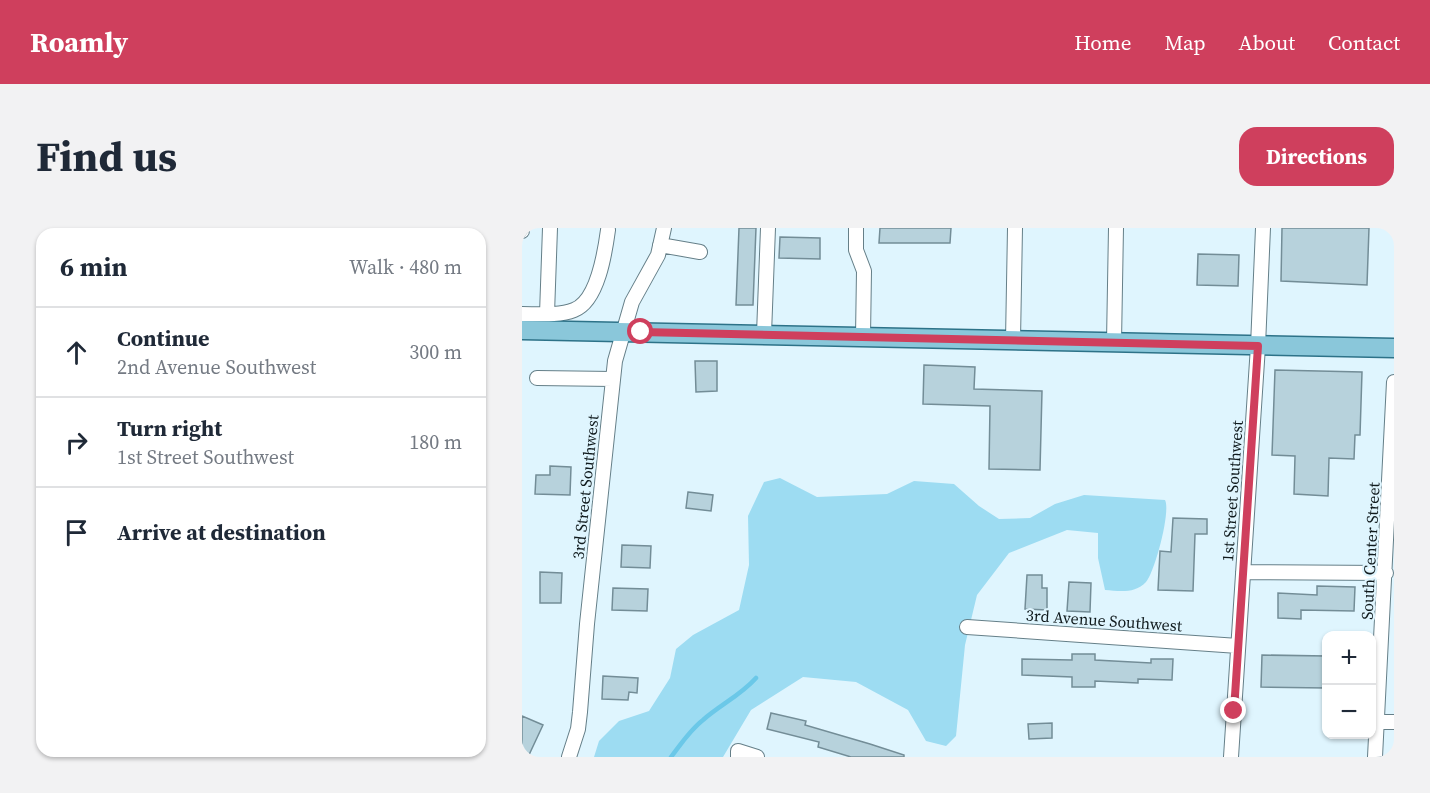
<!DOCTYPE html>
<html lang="en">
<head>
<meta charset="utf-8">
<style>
  :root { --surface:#fff; --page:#f2f2f3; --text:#1f2937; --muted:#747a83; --line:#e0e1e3; --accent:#cf3f5d }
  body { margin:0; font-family:"Source Serif 4",serif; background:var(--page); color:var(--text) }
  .controls { position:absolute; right:18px; bottom:18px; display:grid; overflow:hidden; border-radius:12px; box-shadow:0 2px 4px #0004 }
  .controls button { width:54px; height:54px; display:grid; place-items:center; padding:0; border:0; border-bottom:2px solid var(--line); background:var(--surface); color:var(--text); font:30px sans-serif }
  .stop { position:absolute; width:18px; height:18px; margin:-14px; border:4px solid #cf3f5d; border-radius:50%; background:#fff }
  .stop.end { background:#cf3f5d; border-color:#fff; box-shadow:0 2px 6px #0008 }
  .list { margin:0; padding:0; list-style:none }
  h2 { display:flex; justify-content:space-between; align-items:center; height:78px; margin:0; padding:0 24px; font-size:26px }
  h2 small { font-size:20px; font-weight:400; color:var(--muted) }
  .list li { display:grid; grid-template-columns:39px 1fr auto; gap:18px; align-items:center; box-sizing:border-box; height:90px; padding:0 24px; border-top:2px solid var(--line) }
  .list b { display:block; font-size:22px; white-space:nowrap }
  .list p { margin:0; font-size:20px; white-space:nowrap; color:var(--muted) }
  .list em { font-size:20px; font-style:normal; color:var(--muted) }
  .icon { flex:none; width:33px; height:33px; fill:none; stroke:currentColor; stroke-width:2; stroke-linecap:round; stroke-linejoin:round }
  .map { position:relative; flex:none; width:872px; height:529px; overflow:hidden; border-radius:18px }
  header { display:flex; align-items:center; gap:36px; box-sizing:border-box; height:84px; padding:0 30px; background:var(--accent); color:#fff }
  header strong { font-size:28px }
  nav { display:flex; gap:33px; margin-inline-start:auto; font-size:21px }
  .intro { display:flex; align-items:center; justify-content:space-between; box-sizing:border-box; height:144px; padding:0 36px }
  h1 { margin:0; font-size:42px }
  .button { padding:15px 27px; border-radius:18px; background:var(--accent); color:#fff; font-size:21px; font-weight:700 }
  main { display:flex; gap:36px; padding:0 36px }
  aside { flex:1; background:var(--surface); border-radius:18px; box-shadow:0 2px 4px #0004 }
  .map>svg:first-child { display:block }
</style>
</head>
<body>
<header>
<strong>Roamly</strong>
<nav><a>Home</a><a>Map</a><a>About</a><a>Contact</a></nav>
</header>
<div class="intro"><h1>Find us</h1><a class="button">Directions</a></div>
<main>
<aside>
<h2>6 min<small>Walk · 480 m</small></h2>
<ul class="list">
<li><svg class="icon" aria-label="ahead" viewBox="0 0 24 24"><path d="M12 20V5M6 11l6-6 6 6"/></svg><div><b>Continue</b><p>2nd Avenue Southwest</p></div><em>300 m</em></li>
<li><svg class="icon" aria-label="right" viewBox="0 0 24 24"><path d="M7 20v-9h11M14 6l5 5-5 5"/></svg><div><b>Turn right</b><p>1st Street Southwest</p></div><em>180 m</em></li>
<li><svg class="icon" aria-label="arrive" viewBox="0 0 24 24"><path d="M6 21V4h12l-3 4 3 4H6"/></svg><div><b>Arrive at destination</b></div></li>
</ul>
</aside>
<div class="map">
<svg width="872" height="529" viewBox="0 0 872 529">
  <rect width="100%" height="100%" fill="#dff5fe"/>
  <!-- green -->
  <path fill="#9ddcf2" d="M 258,250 L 295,269 L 365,266 L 392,253 L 432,256 L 457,278 L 477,291 L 508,290 L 533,276 L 562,267 L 643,272 C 649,283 633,344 624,354 C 613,366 597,363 583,362 L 576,330 L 576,305 L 545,302 L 487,325 L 455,367 L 443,417 L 434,508 L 424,518 L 404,513 L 386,482 L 334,454 L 281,449 L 229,482 L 201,529 L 72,529 L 77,513 L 97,493 L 127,483 L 148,450 L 154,421 L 171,407 L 217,382 L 227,337 L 226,288 L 242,254 Z"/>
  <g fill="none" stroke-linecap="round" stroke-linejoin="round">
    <!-- stream -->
    <path stroke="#6bc8e8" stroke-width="4.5" d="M 149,529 C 159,516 168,502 181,492 C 198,477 219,467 234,450"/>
  </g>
  <!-- building -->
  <path fill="#b7d2dc" stroke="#738d97" stroke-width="1.5" d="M 217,0 L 234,0 L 231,77 L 214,77 Z
    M 358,0 L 429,0 L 428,15 L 357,15 Z
    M 760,0 L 847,0 L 845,57 L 759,53 Z
    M 258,9 L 298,10 L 298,31 L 257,30 Z
    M 676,26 L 717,27 L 716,58 L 675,57 Z
    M 173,133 L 195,133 L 195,163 L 174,164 Z
    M 402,137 L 453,139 L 452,161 L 520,163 L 518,242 L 467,241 L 468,178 L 401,176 Z
    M 753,142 L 840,144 L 838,207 L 833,207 L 832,231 L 807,230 L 806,268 L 772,266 L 773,228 L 750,227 Z
    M 28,238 L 49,239 L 48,267 L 13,266 L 14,247 L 28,247 Z
    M 166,264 L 191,267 L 189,283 L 164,280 Z
    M 651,290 L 685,291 L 685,306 L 673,306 L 671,363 L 636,362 L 638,323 L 649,324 Z
    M 100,317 L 129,318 L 128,340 L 99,339 Z
    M 18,344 L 40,345 L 39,375 L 18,375 Z
    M 505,347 L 520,347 L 520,360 L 525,360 L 525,382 L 503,381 Z
    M 547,354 L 569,355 L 568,384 L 545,383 Z
    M 795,358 L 833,359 L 832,383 L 779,382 L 779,391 L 756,390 L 756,365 L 795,367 Z
    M 91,360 L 126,361 L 125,383 L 90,382 Z
    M 550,426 L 573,426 L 573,432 L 629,435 L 629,431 L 651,431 L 650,452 L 616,451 L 616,455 L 573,453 L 573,459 L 550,459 L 550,449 L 500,447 L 500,431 L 550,432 Z
    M 740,427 L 804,428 L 804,460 L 739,459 Z
    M 81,448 L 116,450 L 115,465 L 107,464 L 106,472 L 80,471 Z
    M 249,485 L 284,493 L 283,497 L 348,516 L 382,527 L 382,529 L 329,529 L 296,519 L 297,514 L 245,501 Z
    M 0,488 L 21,497 L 6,529 L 0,529 Z
    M 530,495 L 530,510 L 507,511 L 506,496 Z"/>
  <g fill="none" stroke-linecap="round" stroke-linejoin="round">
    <defs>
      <path id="minor" d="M 334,0 L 334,22 L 342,43 L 341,108
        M 0,3 L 0,0
        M 138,17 L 178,24
        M 0,86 C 16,86 37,88 52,82 C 76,73 83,24 86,2
        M 25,86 L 28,0
        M 242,106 L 246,0
        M 491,112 L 493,0
        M 592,114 L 594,0
        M 15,150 L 91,151
        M 721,344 L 864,345
        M 445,399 L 716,418
        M 854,494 L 872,494
        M 47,529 L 56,501 L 58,484 L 65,396 L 93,133 L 110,74 L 136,27 L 142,0
        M 216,529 L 216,523 L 235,529
        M 709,529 L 736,118 L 741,0
        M 853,529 L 872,154"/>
      <path id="major" d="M 0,102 L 872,120"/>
    </defs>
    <!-- minor casing -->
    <use href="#minor" stroke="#657f88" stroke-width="16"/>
    <!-- major casing -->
    <use href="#major" stroke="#2d7288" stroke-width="21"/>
    <!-- minor -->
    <use href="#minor" stroke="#fff" stroke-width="14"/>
    <!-- major -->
    <use href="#major" stroke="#8ac7da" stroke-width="18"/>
  </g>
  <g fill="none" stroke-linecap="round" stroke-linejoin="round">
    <!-- route -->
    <path stroke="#cf3f5d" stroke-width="8" d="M 119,104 L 736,118 L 712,483"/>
  </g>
  <g text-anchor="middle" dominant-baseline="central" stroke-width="4.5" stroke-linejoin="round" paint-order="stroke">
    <!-- street labels -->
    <g font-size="16" fill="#101a1d" stroke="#dff5fe">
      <text transform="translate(63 259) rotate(-84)">3rd Street Southwest</text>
      <text transform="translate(710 263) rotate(-86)">1st Street Southwest</text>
      <text transform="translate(848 323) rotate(-87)">South Center Street</text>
      <text transform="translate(582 392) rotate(4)">3rd Avenue Southwest</text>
    </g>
  </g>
</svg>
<div class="controls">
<button>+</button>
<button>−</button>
</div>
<div class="stop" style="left:119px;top:104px"></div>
<div class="stop end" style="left:712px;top:483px"></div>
</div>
</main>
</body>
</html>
